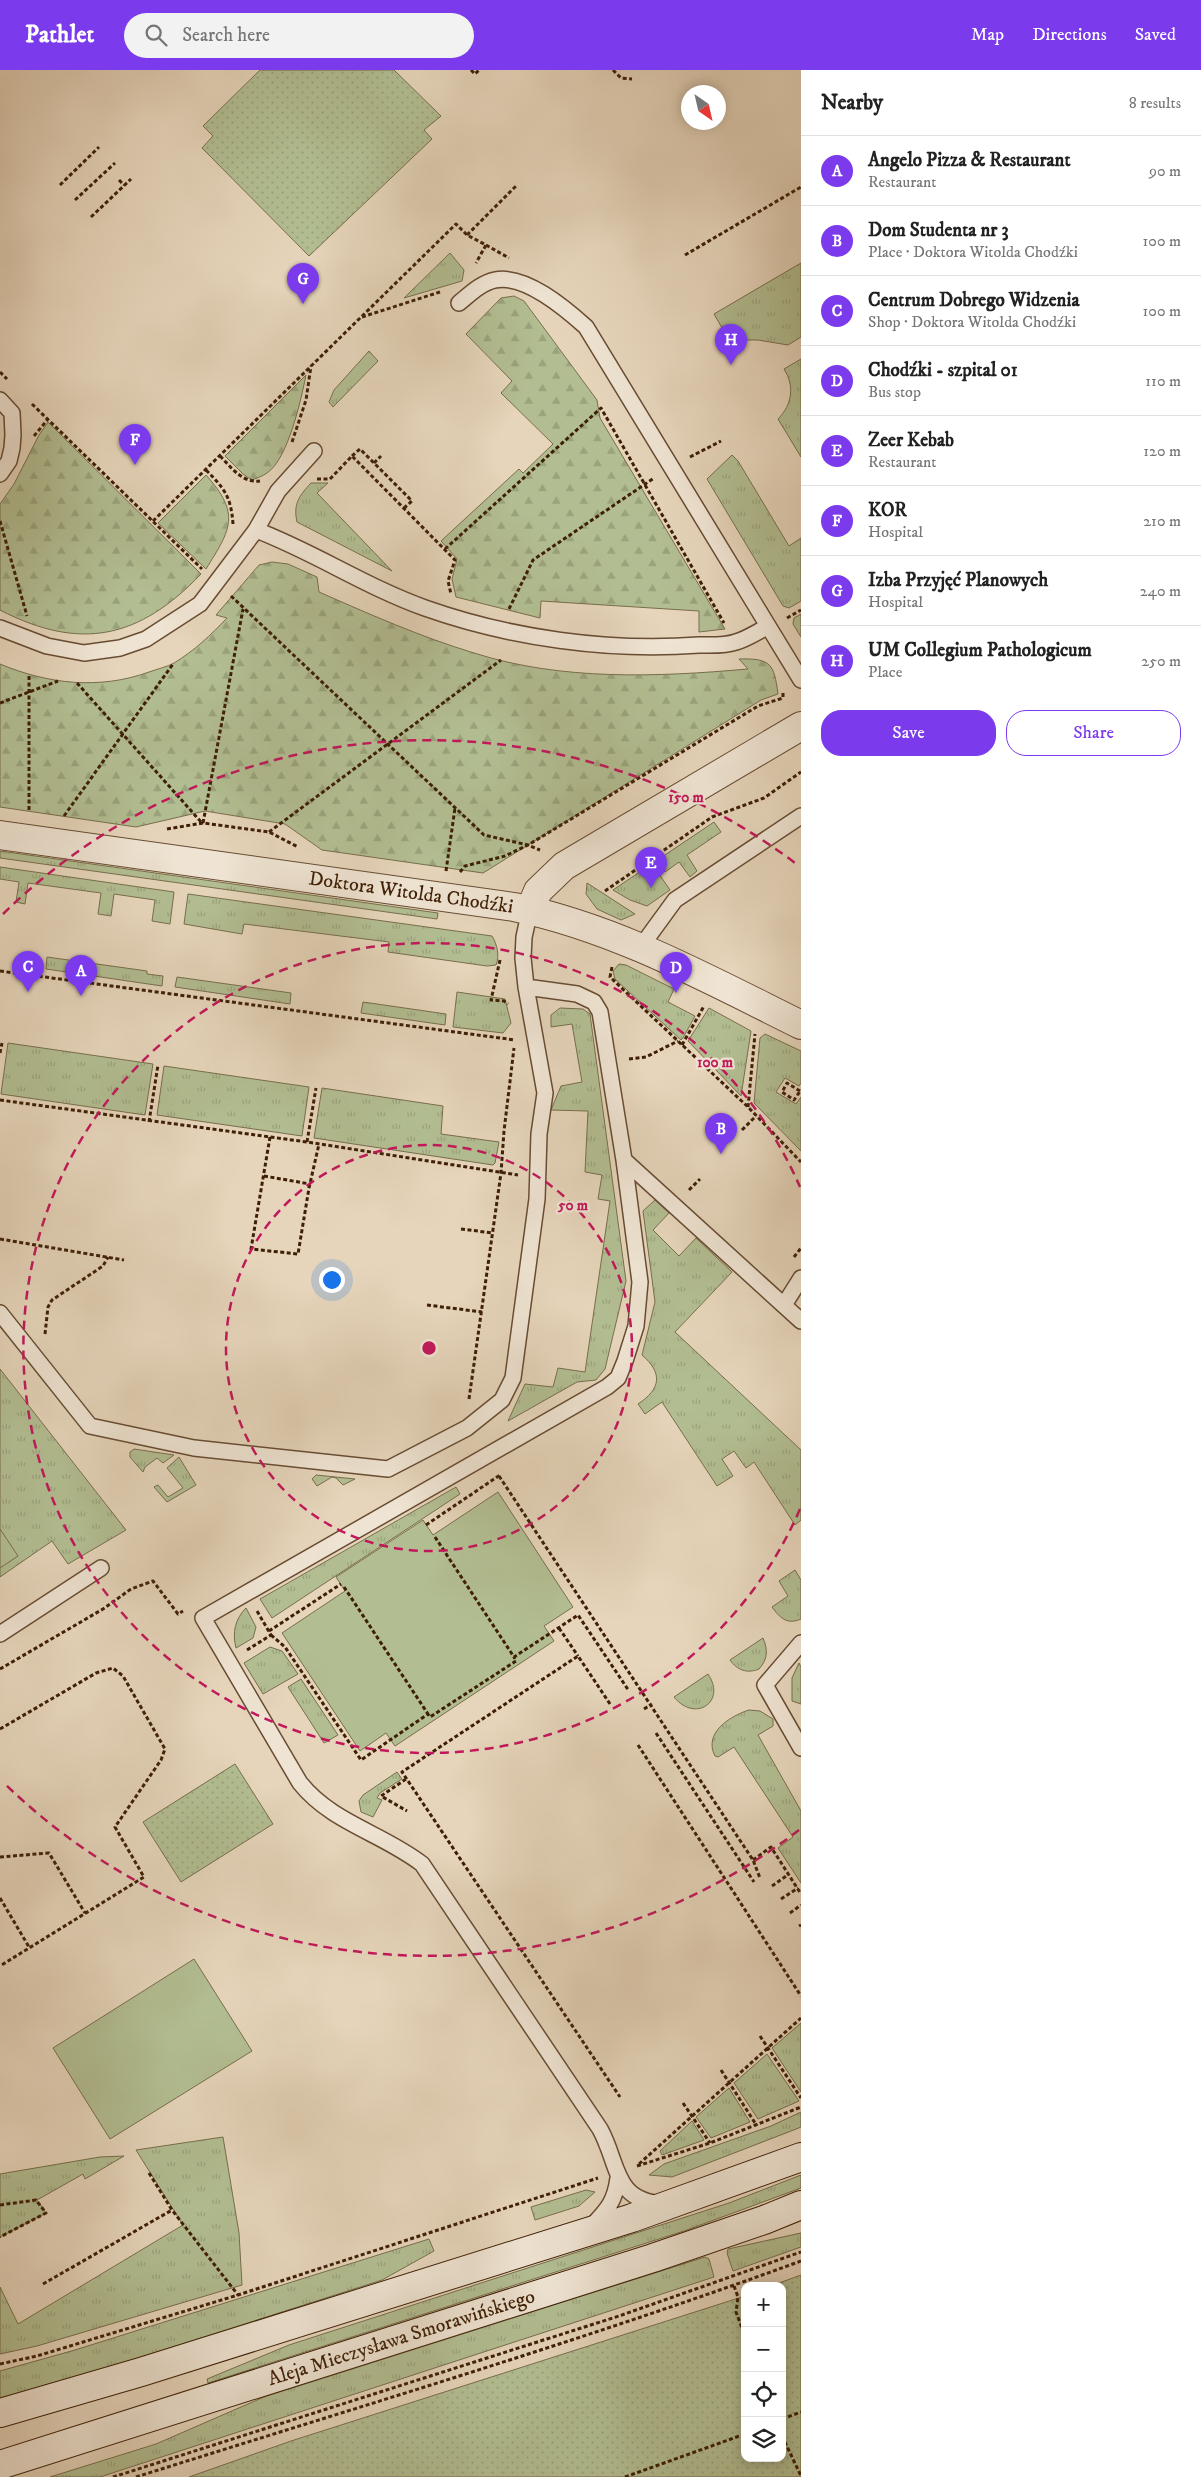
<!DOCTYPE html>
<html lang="en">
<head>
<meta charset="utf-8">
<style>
  :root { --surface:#fff; --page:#f2f2f2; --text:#222; --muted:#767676; --line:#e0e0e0; --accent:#7c3aed }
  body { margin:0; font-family:"IM FELL DW Pica",serif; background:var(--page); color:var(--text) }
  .controls { position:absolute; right:15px; bottom:15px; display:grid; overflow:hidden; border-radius:10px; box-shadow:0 2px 12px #0003 }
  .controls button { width:45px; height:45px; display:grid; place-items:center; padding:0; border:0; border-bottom:1px solid var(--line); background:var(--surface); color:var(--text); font:25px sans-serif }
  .compass { position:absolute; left:681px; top:15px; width:45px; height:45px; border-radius:50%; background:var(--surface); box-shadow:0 2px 12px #0003; rotate:146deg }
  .you { position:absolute; left:331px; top:1209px; width:18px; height:18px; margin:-12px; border:4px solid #fff; border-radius:50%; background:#1a73e8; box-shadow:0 0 0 8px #1a73e833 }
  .badge { display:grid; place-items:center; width:32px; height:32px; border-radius:50%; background:var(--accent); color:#fff; font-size:16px; font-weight:700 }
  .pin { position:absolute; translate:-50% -41px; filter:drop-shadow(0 1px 2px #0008) }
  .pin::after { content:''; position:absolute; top:26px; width:18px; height:15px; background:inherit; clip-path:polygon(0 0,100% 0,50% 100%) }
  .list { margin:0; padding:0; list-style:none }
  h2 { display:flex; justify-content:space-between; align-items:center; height:65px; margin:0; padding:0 20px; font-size:21px }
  h2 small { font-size:16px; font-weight:400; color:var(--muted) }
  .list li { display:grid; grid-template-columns:32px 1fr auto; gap:15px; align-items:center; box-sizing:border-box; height:70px; padding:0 20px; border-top:1px solid var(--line) }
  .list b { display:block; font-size:19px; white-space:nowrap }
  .list p { margin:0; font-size:16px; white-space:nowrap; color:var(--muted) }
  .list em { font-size:16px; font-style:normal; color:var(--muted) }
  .actions { display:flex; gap:10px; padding:15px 20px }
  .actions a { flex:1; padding:11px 0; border:1px solid var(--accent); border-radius:20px; text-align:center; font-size:18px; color:var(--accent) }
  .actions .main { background:var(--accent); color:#fff }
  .icon { flex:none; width:28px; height:28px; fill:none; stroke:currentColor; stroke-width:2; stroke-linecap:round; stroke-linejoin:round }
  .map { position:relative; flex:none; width:801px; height:2407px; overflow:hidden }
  header { display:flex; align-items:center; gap:30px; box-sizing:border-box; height:70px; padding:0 25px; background:var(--accent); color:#fff }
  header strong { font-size:24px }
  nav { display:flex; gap:28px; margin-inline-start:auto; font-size:18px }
  .search { width:350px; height:45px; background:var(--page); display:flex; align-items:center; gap:12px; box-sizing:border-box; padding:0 18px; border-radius:28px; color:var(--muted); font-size:19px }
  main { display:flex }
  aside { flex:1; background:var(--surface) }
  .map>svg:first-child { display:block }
</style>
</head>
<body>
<header>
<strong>Pathlet</strong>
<div class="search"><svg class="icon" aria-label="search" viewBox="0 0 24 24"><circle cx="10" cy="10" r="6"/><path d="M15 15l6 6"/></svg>Search here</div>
<nav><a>Map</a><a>Directions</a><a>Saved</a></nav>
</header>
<main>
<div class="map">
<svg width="801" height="2407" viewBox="0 0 801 2407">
  <defs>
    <pattern id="grass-tufts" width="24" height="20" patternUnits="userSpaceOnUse" patternTransform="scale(1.25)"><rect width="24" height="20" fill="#b2be92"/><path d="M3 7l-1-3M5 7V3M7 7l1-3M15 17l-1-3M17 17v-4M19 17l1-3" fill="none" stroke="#9aa37c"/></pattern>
    <pattern id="forest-firs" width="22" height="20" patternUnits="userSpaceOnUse" patternTransform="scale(1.25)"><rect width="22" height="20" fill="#b2be92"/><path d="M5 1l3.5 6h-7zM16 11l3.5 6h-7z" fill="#9aa37c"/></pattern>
    <pattern id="park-dots" width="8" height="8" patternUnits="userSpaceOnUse" patternTransform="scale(1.25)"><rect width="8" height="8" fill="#b2be92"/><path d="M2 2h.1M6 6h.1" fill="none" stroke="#9aa37c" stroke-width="1.8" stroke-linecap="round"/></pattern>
  </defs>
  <rect width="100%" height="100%" fill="#e6d5bb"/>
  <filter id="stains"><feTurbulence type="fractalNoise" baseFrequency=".004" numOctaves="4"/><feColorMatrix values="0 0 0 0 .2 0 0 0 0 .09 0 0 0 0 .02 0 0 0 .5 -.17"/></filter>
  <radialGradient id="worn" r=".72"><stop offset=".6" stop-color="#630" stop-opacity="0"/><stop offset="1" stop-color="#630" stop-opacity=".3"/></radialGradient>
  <!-- grass -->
  <path fill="url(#grass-tufts)" stroke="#786e4c" d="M 450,183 L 464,200 L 462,211 L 404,228 Z
    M 801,193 L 801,267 L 788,275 L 758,270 L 729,270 L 714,244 Z
    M 369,281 L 378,291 L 333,337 L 329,332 L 334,320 Z
    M 801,289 L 801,387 L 778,349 C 792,335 795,316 784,299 Z
    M 732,385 L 738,391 L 789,476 L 801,468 L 801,531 L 789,538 L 783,536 L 707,409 Z
    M 311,413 L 328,413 L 317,423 L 392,501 L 297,452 C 293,434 299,426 311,413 Z
    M 801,544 L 801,567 L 793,554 L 794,548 Z
    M 714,752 L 721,762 L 687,785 L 697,801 L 690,807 L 679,792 L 665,802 L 659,793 L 659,789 Z
    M 0,781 L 438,843 L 437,849 L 0,788 Z
    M 650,795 L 655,798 L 670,820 L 647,836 L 630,830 L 613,820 Z
    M 0,797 L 174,822 L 170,854 L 152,851 L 155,830 L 114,824 L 111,846 L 98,844 L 101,823 L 28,813 L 25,834 L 16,832 L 19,812 L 0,809 Z
    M 587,813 L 635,844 L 621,850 L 597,839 L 586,824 Z
    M 188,824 L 492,866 C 497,874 500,886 496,895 L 487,896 L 388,882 L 389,872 L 244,854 L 242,864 L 184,854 Z
    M 47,887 L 147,901 L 147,904 L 163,906 L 162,916 L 46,899 Z
    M 619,894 L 626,895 L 674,919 L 668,932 L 695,946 L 683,968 L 681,970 L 615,909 L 613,901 Z
    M 177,907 L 291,923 L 290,934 L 175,917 Z
    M 457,922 L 505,929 L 511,953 L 503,963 L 453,957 Z
    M 363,932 L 446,944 L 445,955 L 361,943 Z
    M 560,938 L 583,939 L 590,944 L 626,1211 L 605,1299 L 596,1310 L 577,1312 L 508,1351 L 525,1314 L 553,1317 L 558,1298 L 585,1302 L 610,1131 L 598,1129 L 602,1105 L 585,1102 L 588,1041 L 551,1040 L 561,1016 L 582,1012 L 572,954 L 551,957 L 551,945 Z
    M 709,938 L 751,961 L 741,1026 L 688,971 Z
    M 765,964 L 801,981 L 801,1013 L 799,1016 L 785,1008 L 776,1022 L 796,1034 L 801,1027 L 801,1081 L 754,1033 L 760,968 Z
    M 8,973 L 153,994 L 145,1045 L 1,1024 Z
    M 164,996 L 309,1017 L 302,1066 L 157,1045 Z
    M 322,1018 L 443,1036 L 441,1064 L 499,1072 L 495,1093 L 493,1095 L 314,1068 Z
    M 655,1130 L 669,1143 L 653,1160 L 679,1186 L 696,1168 L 732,1202 L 675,1262 L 801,1380 L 801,1450 L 795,1455 L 754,1392 L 746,1398 L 734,1381 L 722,1389 L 733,1406 L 717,1416 L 662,1332 L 645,1344 L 638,1334 C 661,1319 663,1303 642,1285 L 655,1232 L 643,1141 Z
    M 0,1299 L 126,1460 L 68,1494 L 52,1471 L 0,1507 Z
    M 134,1379 L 174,1385 L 163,1393 L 157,1388 L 145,1397 L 143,1402 L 130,1387 L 130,1382 Z
    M 179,1387 L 196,1415 L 167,1432 L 154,1417 L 158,1415 L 168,1427 L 183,1418 L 167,1398 Z
    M 316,1405 L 355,1409 L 343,1415 L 336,1408 L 332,1407 L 317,1416 L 312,1409 Z
    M 456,1417 L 460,1424 L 272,1548 L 260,1529 Z
    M 795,1500 L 801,1510 L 801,1549 C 787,1555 780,1548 772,1537 L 788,1526 L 779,1511 Z
    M 246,1538 L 256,1557 L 253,1568 L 236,1578 C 232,1563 235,1549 246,1538 Z
    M 763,1568 C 768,1580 768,1589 759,1599 C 747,1604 737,1600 730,1590 Z
    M 270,1577 L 282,1581 L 298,1604 L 263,1624 L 244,1593 Z
    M 799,1593 L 801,1597 L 801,1634 L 792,1631 L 792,1608 Z
    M 708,1604 C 727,1632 695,1653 674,1627 Z
    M 301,1609 L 338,1665 L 324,1673 L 288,1617 Z
    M 749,1640 L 760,1641 L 773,1649 L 773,1656 L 758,1665 L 801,1741 L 801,1813 L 778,1778 L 793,1767 L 734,1677 L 718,1687 L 715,1686 C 703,1663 730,1646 749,1640 Z
    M 397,1702 L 402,1709 L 380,1723 L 377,1728 L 382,1730 L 373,1747 L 361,1742 L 359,1731 L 363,1725 Z
    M 801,1953 L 801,2022 L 772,1978 Z
    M 767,1984 L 799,2031 L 758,2049 L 734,2013 Z
    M 729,2018 L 750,2052 L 711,2068 L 696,2047 Z
    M 801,2042 L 801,2057 L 791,2061 L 672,2107 L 649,2105 L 664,2094 L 771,2056 Z
    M 692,2051 L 704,2070 L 662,2085 L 660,2081 Z
    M 223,2067 L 239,2163 L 242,2215 L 37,2276 L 0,2284 L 0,2217 L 18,2254 L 183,2155 L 136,2080 Z
    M 124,2086 L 85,2109 L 83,2104 L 37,2130 L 46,2143 L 0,2167 L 0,2104 L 100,2087 Z
    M 801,2105 L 801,2118 L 684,2161 L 208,2313 L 207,2309 L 289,2275 L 729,2133 Z
    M 586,2120 L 595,2122 L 579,2136 L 535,2150 L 531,2137 Z
    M 801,2163 L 801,2177 L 733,2201 L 727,2183 L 728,2179 Z
    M 429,2169 L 434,2181 L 382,2210 L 135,2289 L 0,2328 L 0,2301 L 75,2280 Z
    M 705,2187 L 709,2189 L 714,2207 L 100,2407 L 50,2407 L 156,2374 L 264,2327 Z"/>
  <!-- forest -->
  <path fill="url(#forest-firs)" stroke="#786e4c" d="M 514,226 L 524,231 L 597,330 L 600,348 L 725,559 L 699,562 L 699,541 L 541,531 L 540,548 L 456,527 L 452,509 L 457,489 L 441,471 L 519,399 L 523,403 L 553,374 L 501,323 L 512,311 L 466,264 L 501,228 Z
    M 306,305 C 301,330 288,389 267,403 C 263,406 257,408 252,410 L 243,404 L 225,386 Z
    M 48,352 L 201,504 C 140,568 81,582 0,540 L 0,434 L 14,414 L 39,365 Z
    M 206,405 C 241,444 231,459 206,499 L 158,453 Z
    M 272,492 L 288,494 L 317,507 L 319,522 C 369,544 421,567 474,583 C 562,611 657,607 748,599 L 739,589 C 771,588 774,594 778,624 L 761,630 L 483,803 L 322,780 L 285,754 L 205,741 L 136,757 L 0,737 L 0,594 C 48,614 99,620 149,602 C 157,599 167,597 174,593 C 194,581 211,565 227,548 L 216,545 L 259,495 Z"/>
  <!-- park -->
  <path fill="url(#park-dots)" stroke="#786e4c" d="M 260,0 L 394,0 L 441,46 L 424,60 L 432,69 L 309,186 L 202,78 L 213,66 L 203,56 Z
    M 235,1694 L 273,1754 L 181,1812 L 143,1752 Z
    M 801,2205 L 801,2407 L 189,2407 L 291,2371 L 745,2226 L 745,2388 L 782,2388 L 782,2216 L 771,2216 Z"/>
  <!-- pitch -->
  <path fill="#b2be92" stroke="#786e4c" d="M 498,1422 L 573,1537 L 544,1556 L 554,1571 L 395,1676 L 386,1663 L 360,1681 L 282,1563 L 345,1521 L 336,1507 L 423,1450 L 433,1465 Z
    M 0,1459 L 18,1486 L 0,1498 Z
    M 194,1889 L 252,1981 L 110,2069 L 53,1978 Z"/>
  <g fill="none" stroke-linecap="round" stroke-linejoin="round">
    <defs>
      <path id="service" d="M 459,233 C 470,224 481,213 495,210 C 525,204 565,238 586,257 L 801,610
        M 0,330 L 12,343 L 13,365 L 12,378 L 9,391 L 0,404
        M 256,460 C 314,482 366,517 425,538 C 510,568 609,582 699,575 C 710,575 725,576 736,572 C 747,569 757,562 767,557
        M 0,558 L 47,576 L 84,583 L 120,578 L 146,569 L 200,534 L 256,460 L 278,421 L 314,381
        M 640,878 L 675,830 L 801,746
        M 526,917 L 577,924 L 594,932 L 600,942 L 624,1090
        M 784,1235 L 801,1208
        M 0,1243 L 90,1356 L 194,1378 L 388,1399 L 467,1358 L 502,1330 L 513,1308 L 537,1129 L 539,1064 L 545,1023 L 526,917 L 523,888 L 524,867 L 530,840
        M 0,1564 L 101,1498
        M 801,1573 L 765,1615 L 801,1678
        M 663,2134 C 613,2131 619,2093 600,2059 L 422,1794 C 382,1763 332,1753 300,1713 L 203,1548 L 607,1317 L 618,1308 L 625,1291 L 636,1256 L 640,1212 L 624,1090 L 801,1251
        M 591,2157 C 607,2140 615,2132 618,2108"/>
      <path id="minor" d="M 530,840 L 538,821 L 564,796 L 801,656"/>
      <g id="tertiary">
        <path id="s1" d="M 0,765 L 514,837 C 616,858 708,909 801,955"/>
      </g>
      <g id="secondary">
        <path d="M 0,2343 L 141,2302 L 632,2148 L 801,2087"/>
        <path id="s2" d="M 0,2395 L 653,2188 L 764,2150 L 801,2135"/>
      </g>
    </defs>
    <!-- service casing -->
    <use href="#service" stroke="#684c33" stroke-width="18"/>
    <!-- minor casing -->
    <use href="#minor" stroke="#684c33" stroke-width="30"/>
    <!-- tertiary casing -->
    <use href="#tertiary" stroke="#684c33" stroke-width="30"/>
    <!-- secondary casing -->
    <use href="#secondary" stroke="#3e1f06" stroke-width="30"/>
    <!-- path -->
    <path stroke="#3e1f06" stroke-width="3" stroke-dasharray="4 2.5" stroke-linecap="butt" d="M 471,0 L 475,4 L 479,0
      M 613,0 L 621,8 L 632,9
      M 119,110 L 124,115
      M 60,115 L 99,77
      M 75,130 L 115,93
      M 91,147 L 131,109
      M 467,165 L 517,115
      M 486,175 L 509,188
      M 685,185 L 801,117
      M 362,247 L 440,222
      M 0,302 L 7,309
      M 32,334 L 202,499
      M 34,366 L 48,349
      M 292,372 L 306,330 L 311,296
      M 220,386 C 232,398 242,413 260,411
      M 352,386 L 360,379 L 412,431 L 404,438
      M 690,387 L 721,371
      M 374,393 L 381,386
      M 206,400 C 225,419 231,427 233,454
      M 317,409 L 330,409 L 352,386 L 455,490 L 448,511 L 451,524
      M 0,451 L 27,546
      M 153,451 L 456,154 L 467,165 L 486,175 L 476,193
      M 445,479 L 601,338 L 724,553
      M 231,526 L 484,765 L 528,775 L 540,780
      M 509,539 L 533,490 L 654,408
      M 787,548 L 801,540
      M 29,606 L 29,741
      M 77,613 L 202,753
      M 0,633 L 58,611
      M 64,746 L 173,594
      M 203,753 L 243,539
      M 167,759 L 203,753 L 269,762 L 298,777
      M 269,762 L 501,590
      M 446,801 L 455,738
      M 460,802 L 465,796 L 505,786 L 528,775 L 758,636 L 783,628 L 783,621
      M 605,821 L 712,747 L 764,728 L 801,702
      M 500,890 L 491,930 L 504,931 L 508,934
      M 612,897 L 610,907 L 748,1037 L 801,1092
      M 0,901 L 515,970
      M 682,975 L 704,936
      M 0,983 L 2,973
      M 629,989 L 646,987 L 678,971
      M 800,1021 L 787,1013 L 782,1022 L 794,1030 L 801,1020
      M 0,1030 L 307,1072 L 518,1105
      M 748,1037 L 755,964
      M 149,1052 L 158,995
      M 742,1060 L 756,1046
      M 270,1067 L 251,1179 L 298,1184 L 309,1118 L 319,1074
      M 307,1072 L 316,1018
      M 264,1106 L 310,1114
      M 689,1120 L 700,1109
      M 461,1159 L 493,1163
      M 0,1169 L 124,1190
      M 794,1187 L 801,1178
      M 427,1235 L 482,1242
      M 45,1264 L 48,1237 L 52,1230 L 103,1196 L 108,1187
      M 469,1329 L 501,1103 L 504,1061 L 514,978
      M 499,1406 L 753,1790 L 760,1808
      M 426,1455 L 500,1405
      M 435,1467 L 514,1587 L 578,1545 L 629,1621
      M 344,1517 L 428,1644
      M 559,1558 L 578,1586
      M 269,1561 L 341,1514
      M 271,1565 L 285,1577 L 361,1690 L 428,1644 L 430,1647 L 516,1591 L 514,1587
      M 247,1580 L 271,1565 L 257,1541
      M 0,1599 L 103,1539 L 131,1519 L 153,1511 L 178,1544 L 183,1541
      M 610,1634 L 578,1586 L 402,1702 L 620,2027
      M 644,1639 L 652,1634
      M 0,1659 L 96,1603 L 113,1598 L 123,1606 L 165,1679 L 161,1690 L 115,1757 L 144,1807 L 0,1896
      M 656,1663 L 754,1812
      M 638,1675 L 801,1926
      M 406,1709 L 381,1726 L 407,1741
      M 0,1787 L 49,1783 L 85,1843
      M 753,1790 L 771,1777 L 801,1824
      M 772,1816 L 789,1804
      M 0,1828 L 29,1877
      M 781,1829 L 798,1818
      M 790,1843 L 801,1835
      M 799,1856 L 801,1855
      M 760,1966 L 801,2028
      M 721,2000 L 757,2056
      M 683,2033 L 710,2073
      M 639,2094 L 801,1948
      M 637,2096 L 710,2073 L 801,2037
      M 149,2103 L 172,2140 L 238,2225
      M 0,2135 L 36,2130 L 46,2143 L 0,2167
      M 43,2214 L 172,2140
      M 734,2216 L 738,2227 L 736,2242 L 745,2266
      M 0,2294 L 37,2286 L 238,2225 L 598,2108
      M 782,2349 L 801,2342
      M 782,2366 L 801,2406
      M 113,2407 L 619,2246 L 801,2182
      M 136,2407 C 358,2337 582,2271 801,2191
      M 625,2407 L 745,2364"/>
    <!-- service -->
    <use href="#service" stroke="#efe4d3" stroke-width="15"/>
    <!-- minor -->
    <use href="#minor" stroke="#efe4d3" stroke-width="28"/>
    <!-- tertiary -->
    <use href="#tertiary" stroke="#efe4d3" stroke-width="28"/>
    <!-- secondary -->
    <use href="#secondary" stroke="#efe4d3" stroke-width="28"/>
  </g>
  <!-- distance rings -->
  <g fill="none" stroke="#c2185b" stroke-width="2.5" stroke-dasharray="9 6">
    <circle cx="429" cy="1278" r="203"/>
    <path d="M800 1439A405 405 0 1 1 800 1117"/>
    <path d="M799 1760A608 608 0 0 1 3 1712M3 844A608 608 0 0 1 799 796"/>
  </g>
  <g text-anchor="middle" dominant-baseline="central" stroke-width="4.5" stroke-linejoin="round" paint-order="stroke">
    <!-- street labels -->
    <g font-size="20" fill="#3e1f06" stroke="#efe4d3">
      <text stroke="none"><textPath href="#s1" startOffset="415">Doktora Witolda Chodźki</textPath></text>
      <text stroke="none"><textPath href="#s2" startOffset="421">Aleja Mieczysława Smorawińskiego</textPath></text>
    </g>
  </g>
  <circle cx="429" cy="1278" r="8" fill="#c2185b" stroke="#efe4d3" stroke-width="2.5"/>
  <g font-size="15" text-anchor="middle" font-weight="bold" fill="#c2185b" stroke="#efe4d3" stroke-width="4.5" stroke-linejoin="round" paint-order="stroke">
    <text x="686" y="732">150 m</text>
    <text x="715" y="997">100 m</text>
    <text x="573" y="1140">50 m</text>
  </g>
  <rect width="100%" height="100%" filter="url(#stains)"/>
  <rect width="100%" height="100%" fill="url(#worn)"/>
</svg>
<div class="controls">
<button>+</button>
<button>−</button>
<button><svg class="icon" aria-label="locate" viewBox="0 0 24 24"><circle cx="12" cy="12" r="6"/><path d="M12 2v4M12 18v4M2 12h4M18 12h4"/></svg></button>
<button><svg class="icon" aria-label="layers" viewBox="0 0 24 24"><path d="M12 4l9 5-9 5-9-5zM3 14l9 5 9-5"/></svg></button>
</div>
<svg class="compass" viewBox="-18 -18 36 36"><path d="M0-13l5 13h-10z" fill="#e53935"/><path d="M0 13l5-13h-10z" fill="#767676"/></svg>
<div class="you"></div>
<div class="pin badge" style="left:81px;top:926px">A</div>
<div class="pin badge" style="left:721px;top:1084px">B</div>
<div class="pin badge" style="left:28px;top:922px">C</div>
<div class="pin badge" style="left:676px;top:923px">D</div>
<div class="pin badge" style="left:651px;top:818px">E</div>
<div class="pin badge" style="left:135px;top:395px">F</div>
<div class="pin badge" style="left:303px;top:234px">G</div>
<div class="pin badge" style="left:731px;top:295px">H</div>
</div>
<aside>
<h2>Nearby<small>8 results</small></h2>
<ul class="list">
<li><span class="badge">A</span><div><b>Angelo Pizza &amp; Restaurant</b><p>Restaurant</p></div><em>90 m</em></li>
<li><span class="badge">B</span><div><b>Dom Studenta nr 3</b><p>Place · Doktora Witolda Chodźki</p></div><em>100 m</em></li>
<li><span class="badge">C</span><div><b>Centrum Dobrego Widzenia</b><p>Shop · Doktora Witolda Chodźki</p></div><em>100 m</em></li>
<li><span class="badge">D</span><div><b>Chodźki - szpital 01</b><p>Bus stop</p></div><em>110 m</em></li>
<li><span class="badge">E</span><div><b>Zeer Kebab</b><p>Restaurant</p></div><em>120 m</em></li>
<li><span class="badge">F</span><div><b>KOR</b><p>Hospital</p></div><em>210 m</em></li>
<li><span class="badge">G</span><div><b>Izba Przyjęć Planowych</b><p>Hospital</p></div><em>240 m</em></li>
<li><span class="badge">H</span><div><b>UM Collegium Pathologicum</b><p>Place</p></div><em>250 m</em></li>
</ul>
<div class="actions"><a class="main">Save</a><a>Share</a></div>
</aside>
</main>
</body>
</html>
